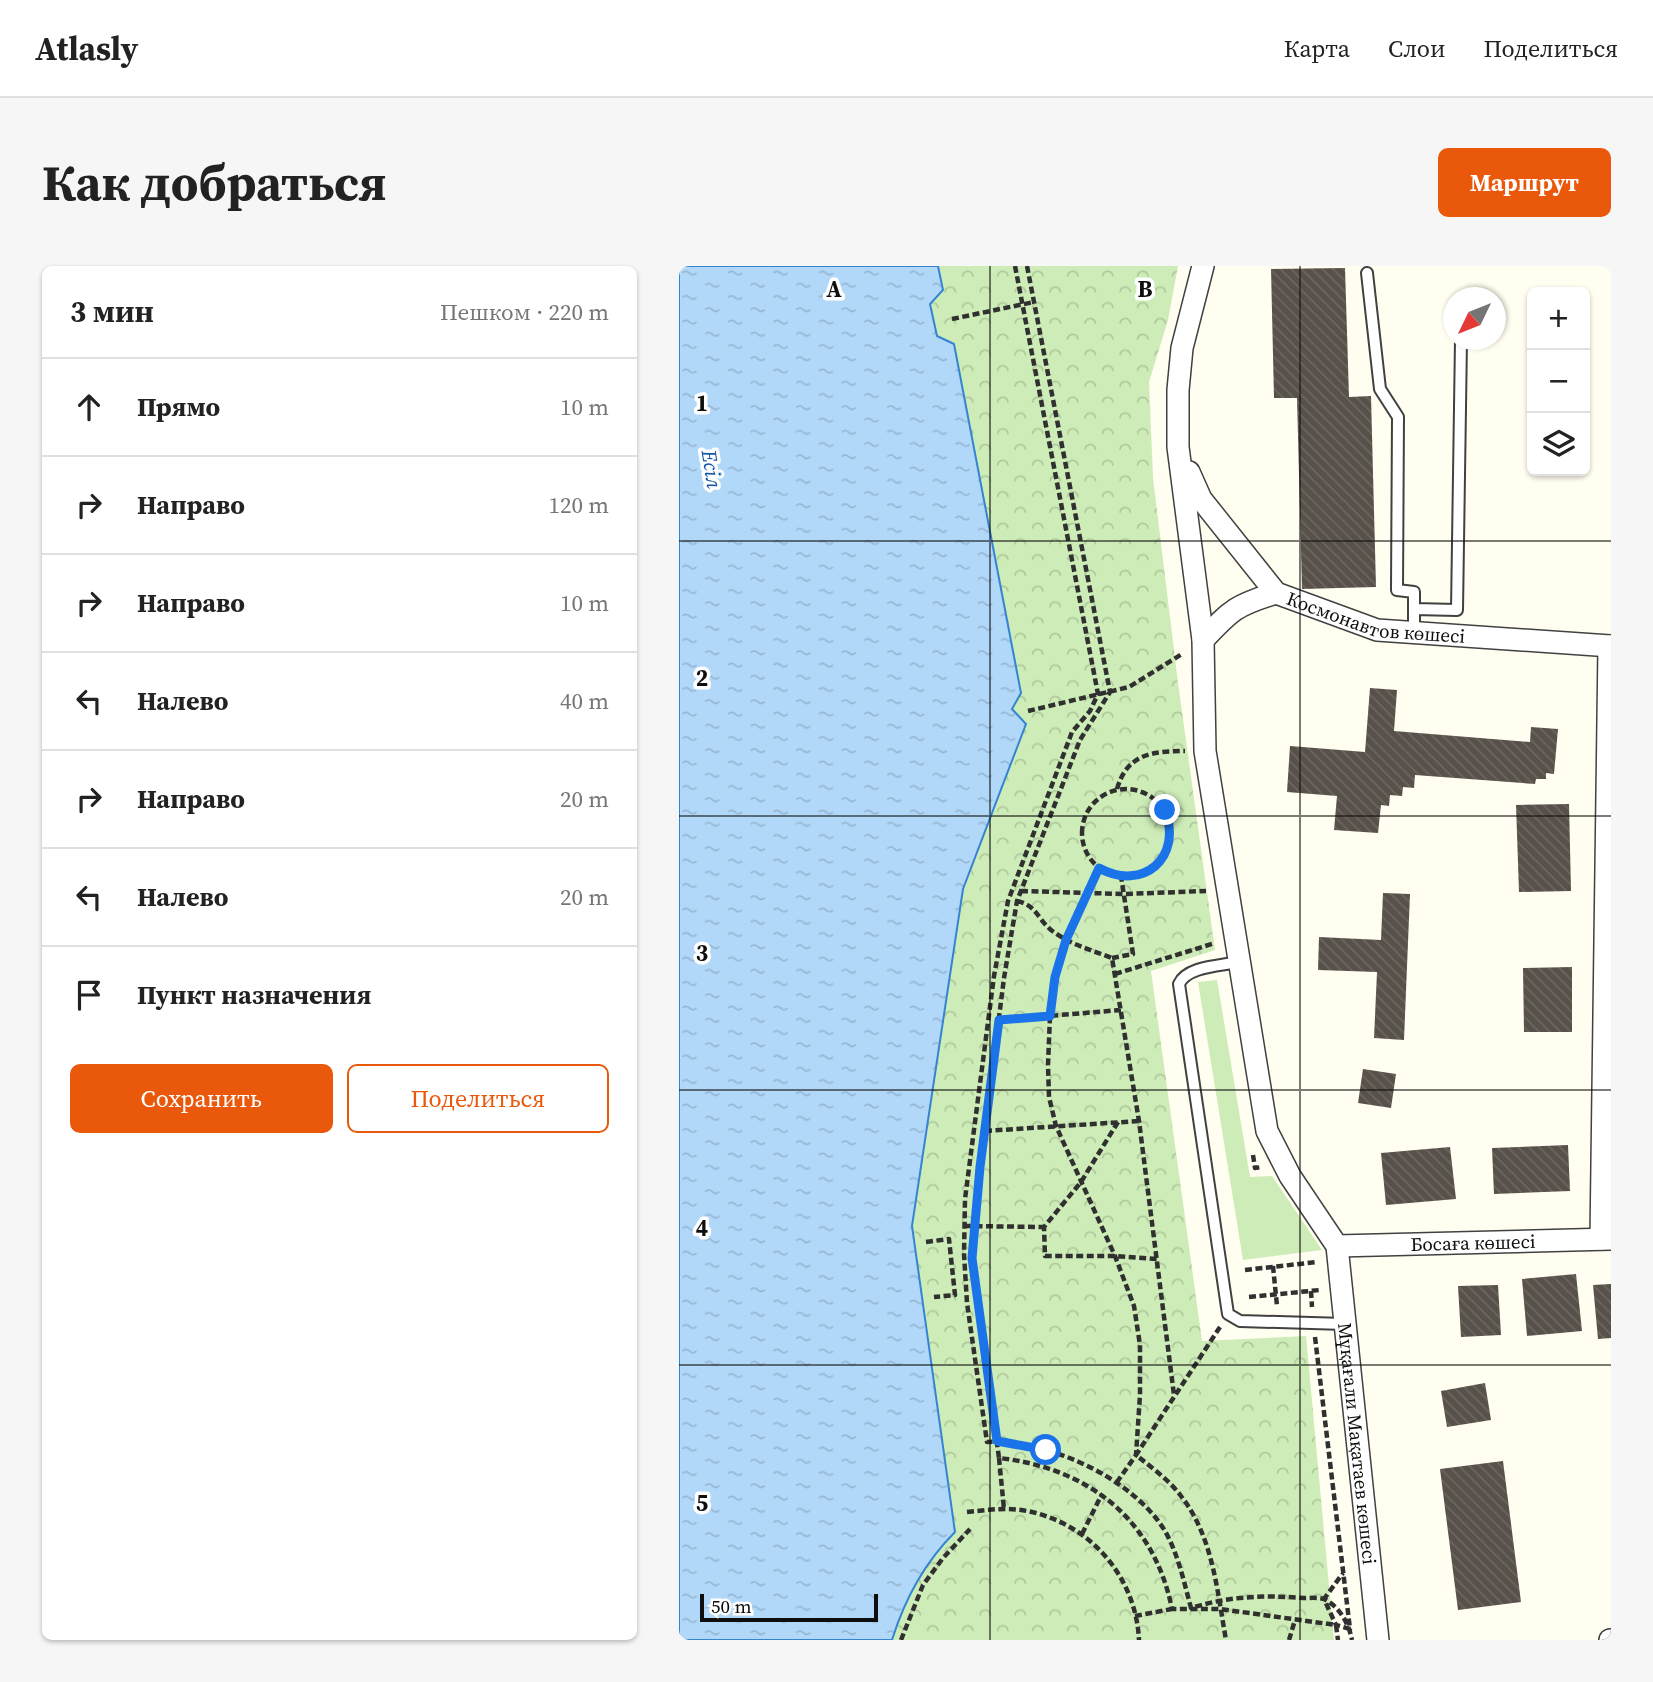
<!DOCTYPE html>
<html lang="ru">
<head>
<meta charset="utf-8">
<style>
  :root { --surface:#fff; --page:#f6f6f6; --text:#222; --muted:#767676; --line:#e0e0e0; --accent:#ea580c }
  body { margin:0; font-family:"Source Serif 4",serif; background:var(--page); color:var(--text) }
  .controls { position:absolute; right:21px; top:21px; display:grid; overflow:hidden; border-radius:10px; box-shadow:0 2px 5px #0004 }
  .controls button { width:63px; height:63px; display:grid; place-items:center; padding:0; border:0; border-bottom:2px solid var(--line); background:var(--surface); color:var(--text); font:35px sans-serif }
  .compass { position:absolute; left:764px; top:21px; width:63px; height:63px; border-radius:50%; background:var(--surface); box-shadow:0 2px 5px #0004; rotate:227deg }
  .scale { position:absolute; left:21px; bottom:18px; width:178px; box-sizing:border-box; padding-left:7px; border:4px solid #0e0e0e; border-top:0; font-size:19px; line-height:24px; white-space:nowrap; color:#0e0e0e; -webkit-text-stroke:5px #fff; paint-order:stroke }
  .stop { position:absolute; width:21px; height:21px; margin:-16px; border:5px solid #1a73e8; border-radius:50%; background:#fff }
  .stop.end { background:#1a73e8; border-color:#fff; box-shadow:0 2px 7px #0008 }
  .list { margin:0; padding:0; list-style:none }
  h2 { display:flex; justify-content:space-between; align-items:center; height:91px; margin:0; padding:0 28px; font-size:30px }
  h2 small { font-size:23px; font-weight:400; color:var(--muted) }
  .list li { display:grid; grid-template-columns:46px 1fr auto; gap:21px; align-items:center; box-sizing:border-box; height:98px; padding:0 28px; border-top:2px solid var(--line) }
  .list b { display:block; font-size:26px; white-space:nowrap }
  .list em { font-size:23px; font-style:normal; color:var(--muted) }
  .actions { display:flex; gap:14px; padding:21px 28px }
  .actions a { flex:1; padding:16px 0; border:2px solid var(--accent); border-radius:10px; text-align:center; font-size:24px; color:var(--accent) }
  .actions .main { background:var(--accent); color:#fff }
  .icon { flex:none; width:38px; height:38px; fill:none; stroke:currentColor; stroke-width:2; stroke-linecap:round; stroke-linejoin:round }
  .map { position:relative; flex:none; width:932px; height:1374px; overflow:hidden; border-radius:10px }
  header { display:flex; align-items:center; gap:42px; box-sizing:border-box; height:98px; padding:0 35px; background:var(--surface); border-bottom:2px solid var(--line) }
  header strong { font-size:33px }
  nav { display:flex; gap:38px; margin-inline-start:auto; font-size:24px }
  .intro { display:flex; align-items:center; justify-content:space-between; box-sizing:border-box; height:168px; padding:0 42px }
  h1 { margin:0; font-size:49px }
  .button { padding:18px 32px; border-radius:10px; background:var(--accent); color:#fff; font-size:24px; font-weight:700 }
  main { display:flex; gap:42px; padding:0 42px }
  aside { flex:1; background:var(--surface); border-radius:10px; box-shadow:0 2px 5px #0004 }
  .map>svg:first-child { display:block }
</style>
</head>
<body>
<header>
<strong>Atlasly</strong>
<nav><a>Карта</a><a>Слои</a><a>Поделиться</a></nav>
</header>
<div class="intro"><h1>Как добраться</h1><a class="button">Маршрут</a></div>
<main>
<aside>
<h2>3 мин<small>Пешком · 220 m</small></h2>
<ul class="list">
<li><svg class="icon" aria-label="ahead" viewBox="0 0 24 24"><path d="M12 20V5M6 11l6-6 6 6"/></svg><div><b>Прямо</b></div><em>10 m</em></li>
<li><svg class="icon" aria-label="right" viewBox="0 0 24 24"><path d="M7 20v-9h11M14 6l5 5-5 5"/></svg><div><b>Направо</b></div><em>120 m</em></li>
<li><svg class="icon" aria-label="right" viewBox="0 0 24 24"><path d="M7 20v-9h11M14 6l5 5-5 5"/></svg><div><b>Направо</b></div><em>10 m</em></li>
<li><svg class="icon" aria-label="left" viewBox="0 0 24 24"><path d="M17 20v-9H6M10 6l-5 5 5 5"/></svg><div><b>Налево</b></div><em>40 m</em></li>
<li><svg class="icon" aria-label="right" viewBox="0 0 24 24"><path d="M7 20v-9h11M14 6l5 5-5 5"/></svg><div><b>Направо</b></div><em>20 m</em></li>
<li><svg class="icon" aria-label="left" viewBox="0 0 24 24"><path d="M17 20v-9H6M10 6l-5 5 5 5"/></svg><div><b>Налево</b></div><em>20 m</em></li>
<li><svg class="icon" aria-label="arrive" viewBox="0 0 24 24"><path d="M6 21V4h12l-3 4 3 4H6"/></svg><div><b>Пункт назначения</b></div></li>
</ul>
<div class="actions"><a class="main">Сохранить</a><a>Поделиться</a></div>
</aside>
<div class="map">
<svg width="932" height="1374" viewBox="0 0 932 1374">
  <defs>
    <pattern id="park-crowns" width="20" height="18" patternUnits="userSpaceOnUse" patternTransform="scale(1.75)"><rect width="20" height="18" fill="#cdecb7"/><path d="M2 6a3 3 0 1 1 6 0M12 15a3 3 0 1 1 6 0" fill="none" stroke="#afc99c"/></pattern>
    <pattern id="water-ripples" width="26" height="14" patternUnits="userSpaceOnUse" patternTransform="scale(1.75)"><rect width="26" height="14" fill="#b1d7f9"/><path d="M2 4q2-2 4 0t4 0M15 11q2-2 4 0t4 0" fill="none" stroke="#97b7d4"/></pattern>
    <pattern id="building-back-hatch" width="6" height="6" patternUnits="userSpaceOnUse" patternTransform="scale(1.75)"><rect width="6" height="6" fill="#58514a"/><path d="M-1 5l2 2M0 0l6 6M5-1l2 2" fill="none" stroke="#6b6560"/></pattern>
  </defs>
  <rect width="100%" height="100%" fill="#fffef0"/>
  <!-- grass -->
  <path fill="#cdecb7" d="M 538,714 L 571,911 L 593,910 L 643,984 L 564,994 L 519,716 Z"/>
  <!-- park -->
  <path fill="url(#park-crowns)" d="M 259,0 L 499,0 L 489,54 L 470,116 L 474,212 L 499,417 L 536,684 L 472,705 L 523,1075 L 627,1070 L 655,1374 L 213,1374 C 228,1330 243,1298 276,1266 L 233,960 L 284,623 L 347,458 L 332,443 L 342,427 L 275,78 L 258,70 L 251,37 L 264,24 Z"/>
  <!-- water -->
  <path fill="url(#water-ripples)" stroke="#3584d4" stroke-width="2" d="M 0,0 L 259,0 L 264,24 L 251,38 L 258,70 L 275,78 L 342,427 L 333,443 L 347,458 L 284,623 L 233,960 L 276,1266 C 245,1297 226,1332 213,1374 L 0,1374 Z"/>
  <!-- building -->
  <path fill="url(#building-back-hatch)" d="M 666,2 L 670,131 L 692,130 L 697,321 L 623,323 L 618,132 L 595,132 L 592,3 Z
    M 691,422 L 718,424 L 715,465 L 851,476 L 852,461 L 879,463 L 875,508 L 867,507 L 867,513 L 857,513 L 856,518 L 736,509 L 735,522 L 724,521 L 723,530 L 711,529 L 710,540 L 702,539 L 699,567 L 655,564 L 658,530 L 608,526 L 611,480 L 686,486 Z
    M 890,538 L 892,625 L 840,626 L 837,539 Z
    M 704,627 L 731,628 L 725,774 L 695,772 L 698,706 L 639,704 L 640,671 L 702,674 Z
    M 893,701 L 893,766 L 845,766 L 844,702 Z
    M 684,803 L 717,808 L 712,842 L 679,837 Z
    M 889,879 L 891,925 L 815,928 L 813,882 Z
    M 771,881 L 777,933 L 707,939 L 702,887 Z
    M 897,1008 L 903,1065 L 848,1070 L 843,1013 Z
    M 932,1018 L 932,1072 L 919,1073 L 914,1019 Z
    M 819,1019 L 822,1069 L 782,1071 L 779,1020 Z
    M 806,1117 L 812,1154 L 768,1161 L 762,1125 Z
    M 824,1195 L 842,1336 L 779,1344 L 761,1203 Z"/>
  <g fill="none" stroke-linecap="round" stroke-linejoin="round">
    <defs>
      <path id="service" d="M 688,7 L 701,123 L 719,151 L 718,324 L 735,326 L 735,366
        M 735,343 L 778,344 L 782,74
        M 559,696 C 542,700 508,700 500,718 L 549,1048 L 561,1055 L 666,1058"/>
      <g id="minor">
        <path id="s1" d="M 524,0 L 503,82 L 499,124 L 499,181 L 524,374 L 526,485 L 588,865 L 611,910 L 658,980 L 699,1374"/>
        <path id="s2" d="M 510,206 L 522,233 L 597,327 L 698,364 L 932,380"/>
        <path d="M 524,374 C 552,344 557,339 597,327"/>
        <path d="M 922,973 L 930,380"/>
        <path id="s3" d="M 658,980 L 932,973"/>
        <path d="M 931,1374 L 932,1374"/>
      </g>
    </defs>
    <!-- service casing -->
    <use href="#service" stroke="#414141" stroke-width="14"/>
    <!-- minor casing -->
    <use href="#minor" stroke="#414141" stroke-width="24"/>
    <!-- path -->
    <path stroke="#303030" stroke-width="4.5" stroke-dasharray="7 3.5" stroke-linecap="butt" d="M 336,0 L 419,428 L 411,445 L 393,466 L 329,635 L 315,710 L 286,933 L 285,988 L 288,1037 L 308,1176 C 368,1173 454,1212 486,1265 C 499,1288 505,1316 512,1342 C 550,1330 586,1329 625,1332 C 632,1332 641,1331 647,1334 C 661,1342 670,1358 673,1374
      M 348,0 L 431,426 L 401,474 L 338,635 L 325,712 L 301,901 L 293,992 L 320,1192 C 409,1202 475,1253 493,1343 L 541,1343 L 657,1359 L 659,1374
      M 273,53 L 355,36
      M 349,445 L 450,421 L 503,388
      M403 567a44 44 0 1 1 88 0a44 44 0 1 1-88 0Z
      M 438,523 C 448,488 473,485 506,485
      M 420,602 L 387,674 L 376,711 L 371,750 L 369,799 L 370,831 L 377,860 L 436,990 L 455,1040 L 461,1079 L 461,1129 L 457,1189 L 438,1216
      M 342,625 L 445,628 L 527,625
      M 338,635 C 357,639 358,652 372,664 C 390,678 412,684 433,692 L 460,855 L 495,1129
      M 433,692 L 454,688 L 442,610
      M 436,708 L 536,677
      M 320,754 L 442,744
      M 439,856 L 402,916 L 365,961 L 366,990 L 436,990 L 478,993
      M 306,865 L 460,855
      M 574,889 L 576,902 L 583,901
      M 286,960 L 365,961
      M 247,976 L 270,973 L 276,1029 L 255,1031
      M 594,1000 L 598,1040
      M 566,1004 L 638,996
      M 632,1025 L 633,1041
      M 570,1031 L 641,1024
      M 541,1061 L 457,1189 C 472,1201 490,1214 502,1230 C 534,1271 538,1324 547,1374
      M 636,1071 L 671,1363 L 657,1359 L 645,1333 L 664,1307
      M 320,1192 L 325,1243
      M 288,1246 C 308,1244 328,1241 348,1245 C 410,1257 457,1310 460,1374
      M 403,1268 L 423,1228
      M 456,1350 L 493,1343
      M 222,1374 L 244,1319 L 264,1292 L 291,1263
      M 610,1374 L 616,1354"/>
    <!-- service -->
    <use href="#service" stroke="#fff" stroke-width="10"/>
    <!-- minor -->
    <use href="#minor" stroke="#fff" stroke-width="21"/>
  </g>
  <g fill="none" stroke-linecap="round" stroke-linejoin="round">
    <!-- route -->
    <path stroke="#1a73e8" stroke-width="9" d="M 367,1184 L 318,1175 L 293,992 L 301,901 L 320,754 L 371,750 L 376,711 L 387,674 L 420,602 C 464,626 504,592 486,544"/>
  </g>
  <!-- grid -->
  <path fill="none" stroke="#0e0e0e" stroke-width="2" stroke-opacity="0.55" d="M 311,0 L 311,1374M 621,0 L 621,1374M 0,275 L 932,275M 0,550 L 932,550M 0,824 L 932,824M 0,1099 L 932,1099"/>
  <g text-anchor="middle" dominant-baseline="central" stroke-width="7" stroke-linejoin="round" paint-order="stroke">
    <!-- street labels -->
    <g font-size="19" fill="#0e0e0e" stroke="#fff">
      <text stroke="none"><textPath href="#s2" startOffset="254">Космонавтов көшесі</textPath></text>
      <text stroke="none"><textPath href="#s3" startOffset="136">Босаға көшесі</textPath></text>
      <text stroke="none"><textPath href="#s1" startOffset="1208">Мұқағали Мақатаев көшесі</textPath></text>
    </g>
    <!-- water labels -->
    <g font-size="21" font-style="italic" fill="#1156a7" stroke="#fff">
      <text transform="translate(33 203) rotate(81)">Есіл</text>
    </g>
  </g>
  <g font-size="23" text-anchor="middle" font-weight="bold" fill="#0e0e0e" stroke="#fff" stroke-width="7" stroke-linejoin="round" paint-order="stroke">
    <text x="155" y="31">A</text>
    <text x="466" y="31">B</text>
    <text x="23" y="145">1</text>
    <text x="23" y="420">2</text>
    <text x="23" y="695">3</text>
    <text x="23" y="970">4</text>
    <text x="23" y="1245">5</text>
  </g>
</svg>
<div class="controls">
<button>+</button>
<button>−</button>
<button><svg class="icon" aria-label="layers" viewBox="0 0 24 24"><path d="M12 4l9 5-9 5-9-5zM3 14l9 5 9-5"/></svg></button>
</div>
<svg class="compass" viewBox="-18 -18 36 36"><path d="M0-13l5 13h-10z" fill="#e53935"/><path d="M0 13l5-13h-10z" fill="#767676"/></svg>
<div class="scale">50 m</div>
<div class="stop" style="left:367px;top:1184px"></div>
<div class="stop end" style="left:486px;top:544px"></div>
</div>
</main>
</body>
</html>
